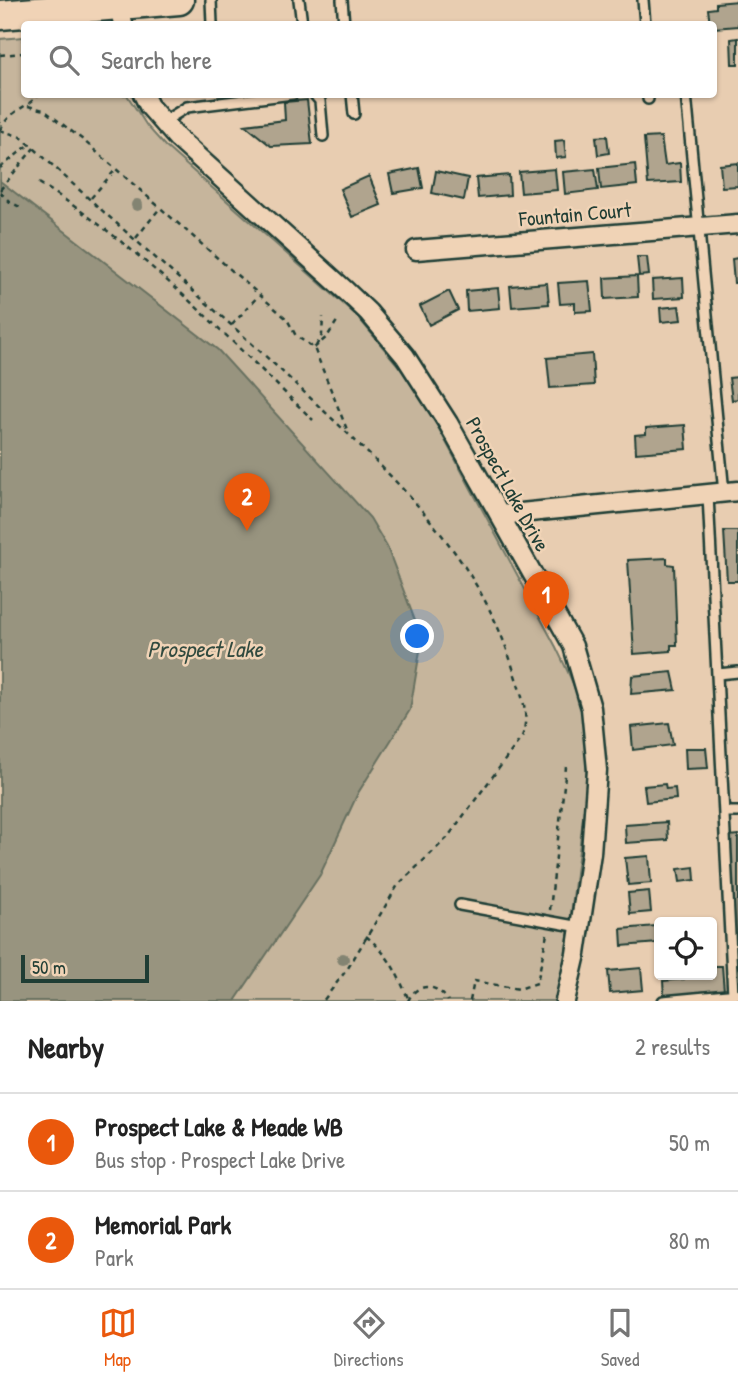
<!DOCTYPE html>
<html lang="en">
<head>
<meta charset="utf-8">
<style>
  :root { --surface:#fff; --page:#f6f6f6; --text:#222; --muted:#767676; --line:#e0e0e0; --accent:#ea580c }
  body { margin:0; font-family:"Patrick Hand",sans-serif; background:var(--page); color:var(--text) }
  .controls { position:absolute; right:21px; bottom:21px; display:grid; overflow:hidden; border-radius:7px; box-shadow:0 2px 5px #0004 }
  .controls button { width:63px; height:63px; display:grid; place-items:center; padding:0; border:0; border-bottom:2px solid var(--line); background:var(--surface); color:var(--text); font:35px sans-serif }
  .scale { position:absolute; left:21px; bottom:18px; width:128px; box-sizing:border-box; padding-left:7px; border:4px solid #1f3d34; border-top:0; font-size:19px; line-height:24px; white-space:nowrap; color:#1f3d34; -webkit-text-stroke:5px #f0d3b6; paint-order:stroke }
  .you { position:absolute; left:418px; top:637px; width:24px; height:24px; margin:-18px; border:5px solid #fff; border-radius:50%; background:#1a73e8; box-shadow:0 0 0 10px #1a73e833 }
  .badge { display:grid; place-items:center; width:46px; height:46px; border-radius:50%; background:var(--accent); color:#fff; font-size:23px; font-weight:700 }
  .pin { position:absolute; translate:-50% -58px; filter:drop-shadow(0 2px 4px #0008) }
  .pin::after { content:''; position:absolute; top:37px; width:24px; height:21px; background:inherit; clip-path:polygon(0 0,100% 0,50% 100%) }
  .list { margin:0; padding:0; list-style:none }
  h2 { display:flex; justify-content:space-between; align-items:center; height:91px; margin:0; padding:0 28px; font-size:30px }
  h2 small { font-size:23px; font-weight:400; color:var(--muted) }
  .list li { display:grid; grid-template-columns:46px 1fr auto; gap:21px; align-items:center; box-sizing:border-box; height:98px; padding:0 28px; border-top:2px solid var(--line) }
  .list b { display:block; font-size:26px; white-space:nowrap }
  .list p { margin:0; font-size:23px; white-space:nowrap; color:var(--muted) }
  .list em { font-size:23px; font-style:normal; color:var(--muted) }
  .icon { flex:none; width:38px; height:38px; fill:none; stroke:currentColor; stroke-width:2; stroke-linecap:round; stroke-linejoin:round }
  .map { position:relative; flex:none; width:738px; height:1001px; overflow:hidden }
  .search { position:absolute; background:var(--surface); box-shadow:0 2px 5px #0004; left:21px; right:21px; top:21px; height:77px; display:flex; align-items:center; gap:18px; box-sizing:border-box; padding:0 24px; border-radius:7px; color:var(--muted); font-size:26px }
  .sheet { height:287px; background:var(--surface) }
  nav { display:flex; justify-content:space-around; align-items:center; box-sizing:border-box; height:98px; border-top:2px solid var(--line); background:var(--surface); font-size:19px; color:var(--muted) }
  nav a { display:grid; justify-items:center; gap:4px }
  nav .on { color:var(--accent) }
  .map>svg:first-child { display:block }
</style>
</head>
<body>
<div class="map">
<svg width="738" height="1001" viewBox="0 0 738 1001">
  <rect width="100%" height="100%" fill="#e8cdb1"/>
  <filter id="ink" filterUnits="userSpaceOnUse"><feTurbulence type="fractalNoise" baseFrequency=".0143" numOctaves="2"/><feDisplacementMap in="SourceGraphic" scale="14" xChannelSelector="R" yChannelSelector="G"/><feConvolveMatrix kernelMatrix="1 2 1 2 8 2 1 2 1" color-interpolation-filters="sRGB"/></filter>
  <g filter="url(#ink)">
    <!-- green -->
    <path fill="#c6b59c" stroke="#727968" stroke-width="2" d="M 23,37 L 24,94 L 127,95 L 147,126 L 165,146 L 357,316 L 401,369 L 432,416 L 556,647 C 566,668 577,689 582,712 C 592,765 583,821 576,873 C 571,916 566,960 555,1001 L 0,1001 L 0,39 Z"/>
    <!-- water -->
    <path fill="#98947f" stroke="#687161" stroke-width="2" d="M 0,181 L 218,350 L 370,518 L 387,547 L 422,639 L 410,710 L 358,793 L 320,875 L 235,1001 L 0,1001 Z"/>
    <!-- building -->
    <path fill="#b0a48e" stroke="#1f3d34" stroke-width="2" d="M 738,1 L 738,26 L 714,28 L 714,24 L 710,24 L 708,9 L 716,8 L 716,3 Z
      M 738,38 L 738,64 L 732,64 L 731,39 Z
      M 307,100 L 312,144 L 271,146 L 245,125 L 285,120 L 284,102 Z
      M 607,136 L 609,153 L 598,155 L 596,137 Z
      M 661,137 L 665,165 L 680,163 L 681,182 L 648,184 L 644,138 Z
      M 564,140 L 566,157 L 556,158 L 555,141 Z
      M 738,163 L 738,186 L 722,187 L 720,165 Z
      M 635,164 L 637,185 L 601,189 L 599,168 Z
      M 419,168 L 423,188 L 393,193 L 389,174 Z
      M 555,169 L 557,190 L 521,193 L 519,172 Z
      M 595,169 L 598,190 L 565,194 L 563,172 Z
      M 436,171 L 468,178 L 464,200 L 432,193 Z
      M 509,175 L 510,195 L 478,198 L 476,178 Z
      M 369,176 L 381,205 L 352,217 L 340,189 Z
      M 637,257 L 647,257 L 649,275 L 639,276 Z
      M 738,258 L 738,283 L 734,283 L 732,259 Z
      M 637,276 L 638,297 L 605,299 L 604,278 Z
      M 683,278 L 684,297 L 653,299 L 652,280 Z
      M 589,281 L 592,311 L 575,312 L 575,303 L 560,304 L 558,283 Z
      M 547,283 L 549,304 L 512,307 L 510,286 Z
      M 498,288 L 500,308 L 467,311 L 466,291 Z
      M 449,291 L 458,310 L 429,325 L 420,306 Z
      M 679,306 L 681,320 L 661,322 L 660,308 Z
      M 592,354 L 594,385 L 550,388 L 547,358 Z
      M 738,377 L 738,399 L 732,400 L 729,378 Z
      M 685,425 L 687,449 L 636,453 L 635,435 L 646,434 L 646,428 Z
      M 724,531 L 738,531 L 738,581 L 727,581 Z
      M 667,558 L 667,564 L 674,565 L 677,645 L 671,645 L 671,651 L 634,654 L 628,560 Z
      M 672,672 L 676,690 L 631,694 L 632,676 Z
      M 669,723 L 673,745 L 633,750 L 631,727 Z
      M 685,748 L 706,748 L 708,768 L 686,769 Z
      M 665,784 L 666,789 L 675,788 L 676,799 L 646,802 L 644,786 Z
      M 667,822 L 668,840 L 626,843 L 625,825 Z
      M 738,835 L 738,977 L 729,836 Z
      M 649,856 L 651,883 L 628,885 L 625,858 Z
      M 694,867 L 695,880 L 680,882 L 678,869 Z
      M 649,891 L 651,912 L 630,914 L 628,893 Z
      M 656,926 L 658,943 L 622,946 L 621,929 Z
      M 712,966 L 722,966 L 724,991 L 664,996 L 663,981 L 684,979 L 684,975 L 712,975 Z
      M 641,968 L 643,990 L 610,993 L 608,971 Z"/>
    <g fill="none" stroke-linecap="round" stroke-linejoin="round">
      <defs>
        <path id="lane" d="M 211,0 L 212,24
          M 299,0 L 302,24
          M 342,0 L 344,24
          M 643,0 L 645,24
          M 314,94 L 320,101 L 323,136
          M 352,94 L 354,114
          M 648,94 L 648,99
          M 686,94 L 724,493
          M 163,122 L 187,107 L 293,94
          M 708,495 L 733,995
          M 718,674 L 738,672
          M 724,812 L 738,812
          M 460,905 L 580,927
          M 663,1001 L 738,994"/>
        <path id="street" d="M 118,0 L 123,24
          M 143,94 L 149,106 L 177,138 L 346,291 L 368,312 L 405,356 L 448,423 L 573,646 L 591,708 L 597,770 L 591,853 L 576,954 L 565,1001
          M 416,250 L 738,224
          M 500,515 L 738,491"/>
        <path id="primary" d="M 0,15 L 179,0"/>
      </defs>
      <!-- lane casing -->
      <use href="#lane" stroke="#1f3d34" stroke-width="14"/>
      <!-- street casing -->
      <use href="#street" stroke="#1f3d34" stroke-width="23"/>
      <!-- primary casing -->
      <use href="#primary" stroke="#1f3d34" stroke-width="33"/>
      <!-- path -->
      <path stroke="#1f3d34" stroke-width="2.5" stroke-dasharray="5 5" stroke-linecap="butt" d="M 0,55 L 24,53
        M 28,106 L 44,110 L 83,140 L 287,319 L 296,336 L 314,348 L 348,432
        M 0,130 L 21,137 L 34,148 C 123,232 218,310 306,394 C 392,475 482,557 515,675 C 522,698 530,713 522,737 L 447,838 L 398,885 L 348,968 L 323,1001
        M 0,130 C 11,109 24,110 40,94
        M 0,168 L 30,144
        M 39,183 C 142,247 226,336 313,420
        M 0,190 L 34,148
        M 0,192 L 10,202 L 22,208
        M 91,198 L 116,169
        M 136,238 L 160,208
        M 232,325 L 259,295
        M 316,346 L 322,335 L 323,317
        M 314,348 L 327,337 L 339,318
        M 550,910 L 566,767
        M 366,936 C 389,955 396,971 408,998
        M 408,1001 C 417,981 438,984 448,1001
        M 470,1001 L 474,981 L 519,989 L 537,983 L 547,934"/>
      <!-- lane -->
      <use href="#lane" stroke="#f0d3b6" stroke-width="9"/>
      <!-- street -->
      <use href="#street" stroke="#f0d3b6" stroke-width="18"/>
      <!-- primary -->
      <use href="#primary" stroke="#f0d3b6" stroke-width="28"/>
    </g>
    <!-- trees -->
    <g fill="#838472">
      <circle cx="137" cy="205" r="6"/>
      <circle cx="343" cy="959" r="6"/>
    </g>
  </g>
  <g text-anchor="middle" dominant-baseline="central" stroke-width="5" stroke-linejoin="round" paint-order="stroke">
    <!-- street labels -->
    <g font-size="21" fill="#1f3d34" stroke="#f0d3b6">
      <text transform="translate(575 214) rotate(-5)">Fountain Court</text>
      <text transform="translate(508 484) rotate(61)">Prospect Lake Drive</text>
    </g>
    <!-- water labels -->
    <g font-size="23" font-style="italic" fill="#314a3f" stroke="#f0d3b6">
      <text x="205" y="648">Prospect Lake</text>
    </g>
  </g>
</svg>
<div class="controls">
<button><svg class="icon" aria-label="locate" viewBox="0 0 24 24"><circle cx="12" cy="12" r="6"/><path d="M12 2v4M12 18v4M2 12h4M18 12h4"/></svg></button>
</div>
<div class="scale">50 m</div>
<div class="you"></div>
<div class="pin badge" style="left:546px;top:629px">1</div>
<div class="pin badge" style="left:247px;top:531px">2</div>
<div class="search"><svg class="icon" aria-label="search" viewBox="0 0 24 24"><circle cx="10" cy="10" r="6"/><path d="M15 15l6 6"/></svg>Search here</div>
</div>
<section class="sheet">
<h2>Nearby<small>2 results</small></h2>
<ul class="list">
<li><span class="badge">1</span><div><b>Prospect Lake &amp; Meade WB</b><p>Bus stop · Prospect Lake Drive</p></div><em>50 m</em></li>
<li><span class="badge">2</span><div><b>Memorial Park</b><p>Park</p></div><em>80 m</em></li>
</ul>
</section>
<nav>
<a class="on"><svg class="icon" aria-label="map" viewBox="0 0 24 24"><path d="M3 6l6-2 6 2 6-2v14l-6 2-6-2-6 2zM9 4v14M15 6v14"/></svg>Map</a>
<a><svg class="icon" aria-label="directions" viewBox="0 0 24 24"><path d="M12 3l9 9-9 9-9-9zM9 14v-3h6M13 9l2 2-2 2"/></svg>Directions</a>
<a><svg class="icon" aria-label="saved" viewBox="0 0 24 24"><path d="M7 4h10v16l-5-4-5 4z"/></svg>Saved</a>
</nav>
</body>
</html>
